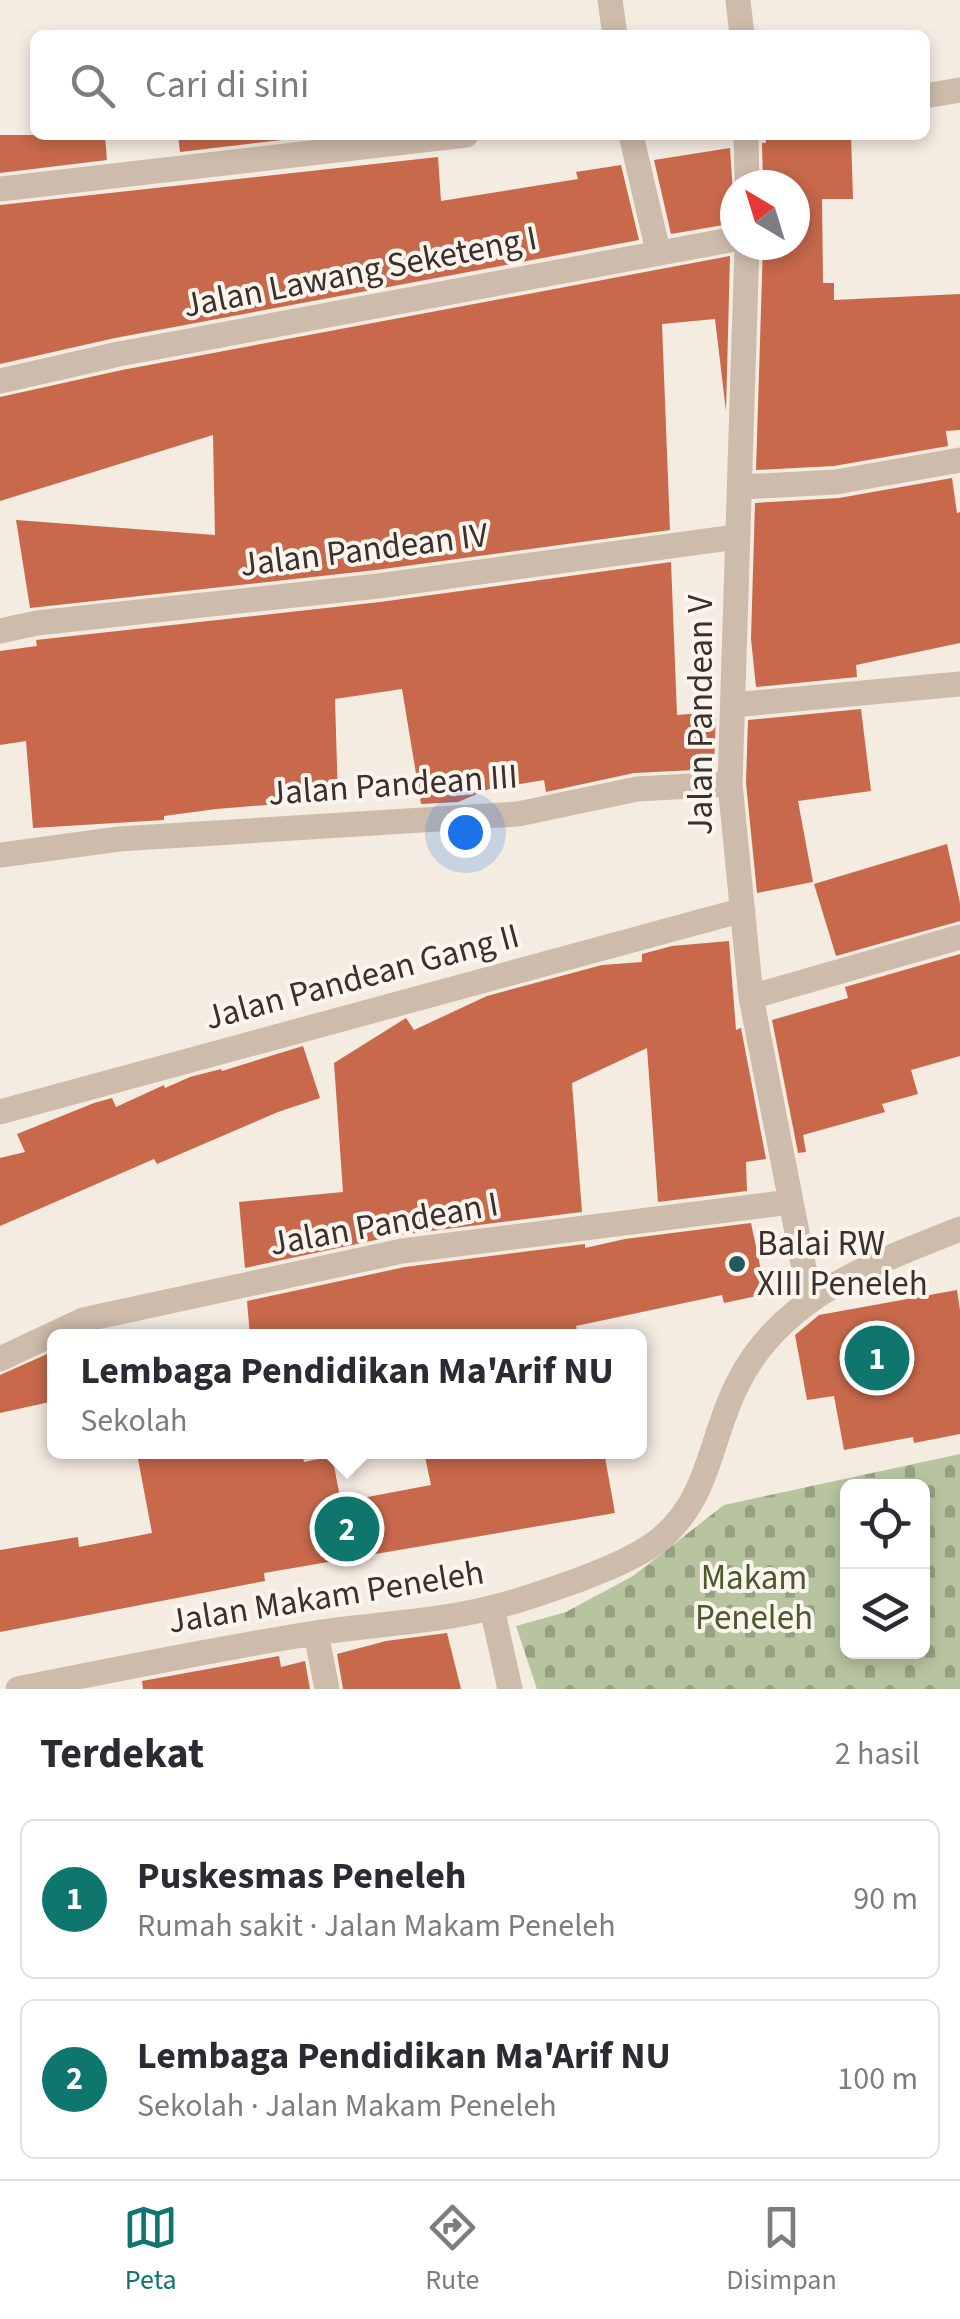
<!DOCTYPE html>
<html lang="id">
<head>
<meta charset="utf-8">
<style>
  :root { --surface:#fff; --page:#f2f2f3; --text:#2b2b33; --muted:#7c7c81; --line:#e1e1e2; --accent:#0f766e }
  body { margin:0; font-family:"Source Sans 3",sans-serif; background:var(--page); color:var(--text) }
  .controls { position:absolute; right:30px; bottom:30px; display:grid; overflow:hidden; border-radius:15px; box-shadow:0 5px 15px #0003 }
  .controls button { width:90px; height:90px; display:grid; place-items:center; padding:0; border:0; border-bottom:2px solid var(--line); background:var(--surface); color:var(--text); font:50px sans-serif }
  .compass { position:absolute; left:720px; top:170px; width:90px; height:90px; border-radius:50%; background:var(--surface); box-shadow:0 5px 15px #0003; rotate:322deg }
  .you { position:absolute; left:465px; top:832px; width:35px; height:35px; margin:-25px; border:8px solid #fff; border-radius:50%; background:#1a73e8; box-shadow:0 0 0 15px #1a73e833 }
  .badge { display:grid; place-items:center; width:65px; height:65px; border-radius:50%; background:var(--accent); color:#fff; font-size:32px; font-weight:700 }
  .pin { position:absolute; translate:-50% -50%; border:5px solid #fff; box-shadow:0 2px 10px #0006 }
  .popup { position:absolute; left:47px; top:1329px; width:600px; height:130px; box-sizing:border-box; display:grid; place-content:center; border-radius:15px; background:var(--surface); filter:drop-shadow(0 2px 8px #0005); font-size:32px; white-space:nowrap; color:var(--muted) }
  .popup b { font-size:38px; color:var(--text) }
  .popup::after { content:''; position:absolute; left:50%; top:100%; margin-left:-20px; border:20px solid transparent; border-top-color:var(--surface) }
  .list { margin:0; padding:0; list-style:none }
  h2 { display:flex; justify-content:space-between; align-items:center; height:130px; margin:0; padding:0 40px; font-size:42px }
  h2 small { font-size:32px; font-weight:400; color:var(--muted) }
  .list li { display:grid; grid-template-columns:65px 1fr auto; gap:30px; align-items:center; box-sizing:border-box; height:160px; margin:0 20px 20px; padding:0 20px; border:2px solid var(--line); border-radius:15px }
  .list b { display:block; font-size:38px; white-space:nowrap }
  .list p { margin:0; font-size:32px; white-space:nowrap; color:var(--muted) }
  .list em { font-size:32px; font-style:normal; color:var(--muted) }
  .icon { flex:none; width:55px; height:55px; fill:none; stroke:currentColor; stroke-width:2; stroke-linecap:round; stroke-linejoin:round }
  .map { position:relative; flex:none; width:960px; height:1689px; overflow:hidden }
  .search { position:absolute; background:var(--surface); box-shadow:0 5px 15px #0003; left:30px; right:30px; top:30px; height:110px; display:flex; align-items:center; gap:25px; box-sizing:border-box; padding:0 35px; border-radius:15px; color:var(--muted); font-size:38px }
  .sheet { height:490px; background:var(--surface) }
  nav { display:flex; justify-content:space-around; align-items:center; box-sizing:border-box; height:140px; border-top:2px solid var(--line); background:var(--surface); font-size:28px; color:var(--muted) }
  nav a { display:grid; justify-items:center; gap:5px }
  nav .on { color:var(--accent) }
  .map>svg:first-child { display:block }
</style>
</head>
<body>
<div class="map">
<svg width="960" height="1689" viewBox="0 0 960 1689">
  <defs>
    <pattern id="cemetery-stones" width="16" height="16" patternUnits="userSpaceOnUse" patternTransform="scale(2.5)"><rect width="16" height="16" fill="#b8c4a0"/><path d="M2 7V4a2 2 0 0 1 4 0v3zM10 15v-3a2 2 0 0 1 4 0v3z" fill="#97a083"/></pattern>
  </defs>
  <rect width="100%" height="100%" fill="#f4ebe1"/>
  <!-- cemetery -->
  <path fill="url(#cemetery-stones)" fill-rule="evenodd" d="M 960,1454 L 960,1689 L 537,1689 L 516,1626 L 566,1612 L 633,1576 L 724,1505 ZM 848,1486 L 922,1486 L 922,1652 L 848,1652 Z"/>
  <!-- building -->
  <path fill="#c8694b" d="M 0,135 L 105,135 L 107,160 L 0,173 Z
    M 178,135 L 325,135 L 180,152 Z
    M 766,135 L 851,135 L 853,199 L 822,199 L 823,283 L 834,283 L 834,300 L 960,294 L 960,430 L 946,431 L 948,446 L 834,466 L 756,470 L 763,245 L 795,245 L 795,185 L 763,185 L 762,143 L 766,143 Z
    M 730,148 L 735,223 L 671,234 L 654,160 Z
    M 438,157 L 441,201 L 578,179 L 576,172 L 621,165 L 639,240 L 115,338 L 0,364 L 0,205 Z
    M 730,256 L 726,411 L 715,319 L 662,324 L 670,530 L 376,570 L 30,608 L 16,520 L 215,535 L 213,435 L 0,501 L 0,397 L 122,370 Z
    M 952,478 L 957,513 L 960,512 L 960,643 L 856,665 L 857,677 L 756,687 L 751,639 L 755,503 L 839,498 Z
    M 671,562 L 677,715 L 716,712 L 714,769 L 634,773 L 546,792 L 544,780 L 489,789 L 458,802 L 421,804 L 402,689 L 335,699 L 338,799 L 216,809 L 164,816 L 164,820 L 33,828 L 26,741 L 0,745 L 0,651 L 37,646 L 36,640 L 380,602 Z
    M 861,709 L 871,791 L 798,801 L 813,882 L 757,893 L 746,783 L 748,720 Z
    M 947,844 L 960,903 L 960,921 L 836,956 L 814,884 Z
    M 729,941 L 736,1030 L 741,1028 L 766,1159 L 746,1162 L 747,1191 L 658,1202 L 647,1048 L 572,1083 L 582,1212 L 399,1235 L 245,1268 L 239,1202 L 343,1192 L 334,1063 L 406,1018 L 414,1030 L 487,996 L 602,965 L 642,962 L 642,954 L 672,946 Z
    M 960,954 L 960,1056 L 911,1070 L 918,1094 L 882,1104 L 885,1112 L 803,1135 L 806,1152 L 798,1153 L 772,1020 L 848,998 L 845,987 Z
    M 303,1046 L 320,1098 L 278,1112 L 157,1164 L 154,1159 L 0,1226 L 0,1158 L 25,1152 L 17,1134 L 94,1103 L 112,1098 L 116,1107 L 164,1085 L 165,1088 L 190,1077 L 221,1069 L 222,1071 Z
    M 751,1223 L 766,1294 L 724,1303 L 722,1295 L 576,1326 L 578,1336 L 250,1336 L 247,1301 L 405,1267 L 585,1244 L 585,1248 L 625,1239 Z
    M 957,1290 L 960,1310 L 960,1434 L 914,1443 L 913,1437 L 844,1450 L 834,1396 L 807,1400 L 795,1335 L 819,1315 Z
    M 54,1351 L 54,1401 L 0,1413 L 0,1375 Z
    M 177,1452 L 302,1452 L 304,1462 L 332,1456 L 341,1502 L 431,1485 L 424,1452 L 604,1452 L 615,1513 L 264,1573 L 265,1581 L 0,1632 L 0,1550 L 78,1537 L 79,1547 L 152,1533 L 138,1459 Z
    M 447,1633 L 461,1689 L 343,1689 L 337,1654 L 386,1641 Z
    M 279,1656 L 281,1667 L 305,1661 L 310,1689 L 143,1689 L 142,1681 Z"/>
  <g fill="none" stroke-linecap="round" stroke-linejoin="round">
    <!-- street -->
    <path stroke="#cdbbac" stroke-width="25" d="M 610,0 L 615,35
      M 738,0 L 742,35
      M 925,96 L 960,90
      M 631,135 L 658,251
      M 746,135 L 747,185
      M 0,189 L 466,135
      M 747,245 L 730,784 L 751,997 L 810,1299
      M 0,381 L 119,354 L 735,239
      M 741,487 L 836,482 L 960,460
      M 0,631 L 37,623 L 378,586 L 736,537
      M 733,705 L 960,684
      M 0,855 L 119,839 L 518,814 L 637,789 L 730,784
      M 751,997 L 960,937
      M 0,1112 L 743,910
      M 0,1359 L 83,1320 L 402,1251 L 790,1202
      M 492,1608 L 510,1689
      M 316,1633 L 327,1689
      M 18,1689 C 117,1669 215,1649 315,1633 C 374,1624 437,1622 494,1607 C 523,1600 553,1589 581,1579 C 607,1569 632,1559 655,1543 C 710,1502 709,1440 737,1385 C 780,1296 874,1263 960,1229"/>
  </g>
  <!-- markers -->
  <circle fill="#1f5a5e" stroke="#fbf5ee" stroke-width="4" cx="737" cy="1264" r="10"/>
  <g text-anchor="middle" dominant-baseline="central" stroke-width="8" stroke-linejoin="round" paint-order="stroke">
    <!-- street labels -->
    <g font-size="35" fill="#3b302b" stroke="#fbf5ee">
      <text transform="translate(360 272) rotate(-11)">Jalan Lawang Seketeng I</text>
      <text transform="translate(364 550) rotate(-7)">Jalan Pandean IV</text>
      <text transform="translate(701 715) rotate(-90)">Jalan Pandean V</text>
      <text transform="translate(393 785) rotate(-4)">Jalan Pandean III</text>
      <text transform="translate(362 977) rotate(-15)">Jalan Pandean Gang II</text>
      <text transform="translate(384 1224) rotate(-10)">Jalan Pandean I</text>
      <text transform="translate(326 1597) rotate(-9)">Jalan Makam Peneleh</text>
    </g>
    <!-- poi labels -->
    <g font-size="35" fill="#3b302b" stroke="#fbf5ee" text-anchor="start">
      <text x="757" y="1244">Balai RW<tspan x="757" dy="40">XIII Peneleh</tspan></text>
    </g>
    <!-- park labels -->
    <g font-size="35" fill="#4a5a2e" stroke="#fbf5ee">
      <text x="754" y="1578">Makam<tspan x="754" dy="40">Peneleh</tspan></text>
    </g>
  </g>
</svg>
<div class="controls">
<button><svg class="icon" aria-label="locate" viewBox="0 0 24 24"><circle cx="12" cy="12" r="6"/><path d="M12 2v4M12 18v4M2 12h4M18 12h4"/></svg></button>
<button><svg class="icon" aria-label="layers" viewBox="0 0 24 24"><path d="M12 4l9 5-9 5-9-5zM3 14l9 5 9-5"/></svg></button>
</div>
<svg class="compass" viewBox="-18 -18 36 36"><path d="M0-13l5 13h-10z" fill="#e53935"/><path d="M0 13l5-13h-10z" fill="#7c7c81"/></svg>
<div class="you"></div>
<div class="pin badge" style="left:877px;top:1358px">1</div>
<div class="pin badge" style="left:347px;top:1529px">2</div>
<div class="popup"><b>Lembaga Pendidikan Ma'Arif NU</b>Sekolah</div>
<div class="search"><svg class="icon" aria-label="search" viewBox="0 0 24 24"><circle cx="10" cy="10" r="6"/><path d="M15 15l6 6"/></svg>Cari di sini</div>
</div>
<section class="sheet">
<h2>Terdekat<small>2 hasil</small></h2>
<ul class="list">
<li><span class="badge">1</span><div><b>Puskesmas Peneleh</b><p>Rumah sakit · Jalan Makam Peneleh</p></div><em>90 m</em></li>
<li><span class="badge">2</span><div><b>Lembaga Pendidikan Ma'Arif NU</b><p>Sekolah · Jalan Makam Peneleh</p></div><em>100 m</em></li>
</ul>
</section>
<nav>
<a class="on"><svg class="icon" aria-label="map" viewBox="0 0 24 24"><path d="M3 6l6-2 6 2 6-2v14l-6 2-6-2-6 2zM9 4v14M15 6v14"/></svg>Peta</a>
<a><svg class="icon" aria-label="directions" viewBox="0 0 24 24"><path d="M12 3l9 9-9 9-9-9zM9 14v-3h6M13 9l2 2-2 2"/></svg>Rute</a>
<a><svg class="icon" aria-label="saved" viewBox="0 0 24 24"><path d="M7 4h10v16l-5-4-5 4z"/></svg>Disimpan</a>
</nav>
</body>
</html>
